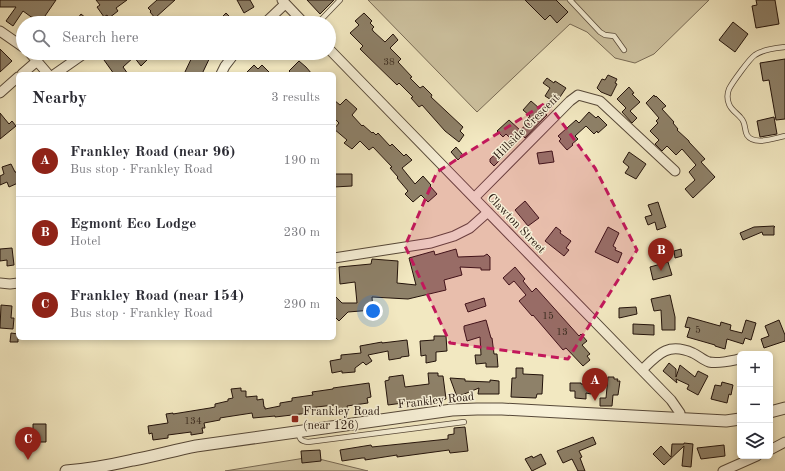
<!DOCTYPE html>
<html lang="en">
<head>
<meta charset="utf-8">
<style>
  :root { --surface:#fff; --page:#f2f2f3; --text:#2b2b33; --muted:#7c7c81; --line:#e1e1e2; --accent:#8f2418 }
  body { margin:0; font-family:"Old Standard TT",serif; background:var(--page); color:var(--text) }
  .controls { position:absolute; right:12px; bottom:12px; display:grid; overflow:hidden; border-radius:6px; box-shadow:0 2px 6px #0003 }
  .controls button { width:36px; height:36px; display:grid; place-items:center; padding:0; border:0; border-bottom:1px solid var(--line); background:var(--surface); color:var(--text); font:20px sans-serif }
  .you { position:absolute; left:373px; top:311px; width:14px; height:14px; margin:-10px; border:3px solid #fff; border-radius:50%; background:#1a73e8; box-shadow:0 0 0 6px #1a73e833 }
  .badge { display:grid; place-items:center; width:26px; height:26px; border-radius:50%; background:var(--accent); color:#fff; font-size:13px; font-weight:700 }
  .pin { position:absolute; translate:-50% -33px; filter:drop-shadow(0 1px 2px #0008) }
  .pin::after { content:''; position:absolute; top:21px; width:14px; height:12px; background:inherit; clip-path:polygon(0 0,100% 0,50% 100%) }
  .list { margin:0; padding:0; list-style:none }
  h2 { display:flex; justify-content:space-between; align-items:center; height:52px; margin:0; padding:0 16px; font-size:17px }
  h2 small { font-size:13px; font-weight:400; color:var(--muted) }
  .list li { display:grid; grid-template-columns:26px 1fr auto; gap:12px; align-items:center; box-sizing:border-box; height:72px; padding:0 16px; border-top:1px solid var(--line) }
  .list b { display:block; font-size:15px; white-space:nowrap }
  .list p { margin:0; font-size:13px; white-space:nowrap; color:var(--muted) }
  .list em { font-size:13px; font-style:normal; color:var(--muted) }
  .icon { flex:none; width:22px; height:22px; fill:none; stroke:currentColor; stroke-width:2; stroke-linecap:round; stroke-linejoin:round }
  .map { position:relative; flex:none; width:785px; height:471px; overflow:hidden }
  .search { position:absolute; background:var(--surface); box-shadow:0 2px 6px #0003; left:16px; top:16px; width:320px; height:44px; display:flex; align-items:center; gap:10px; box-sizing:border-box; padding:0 14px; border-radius:22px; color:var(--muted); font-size:15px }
  .panel { position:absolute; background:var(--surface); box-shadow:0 2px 6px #0003; left:16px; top:72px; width:320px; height:268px; border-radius:6px }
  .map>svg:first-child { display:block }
</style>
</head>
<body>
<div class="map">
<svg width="785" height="471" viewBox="0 0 785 471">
  <rect width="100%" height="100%" fill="#f2e8c1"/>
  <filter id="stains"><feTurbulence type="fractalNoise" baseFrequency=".005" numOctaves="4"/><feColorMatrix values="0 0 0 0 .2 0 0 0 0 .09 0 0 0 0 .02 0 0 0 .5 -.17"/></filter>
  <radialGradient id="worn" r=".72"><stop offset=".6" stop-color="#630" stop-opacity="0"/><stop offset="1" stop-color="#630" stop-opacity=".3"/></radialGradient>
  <!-- green -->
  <path fill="#cfc4a2" stroke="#786b56" d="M 368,0 L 709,0 L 654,54 L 635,63 L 615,58 L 587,32 L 570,24 L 477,112 Z
    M 311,457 L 368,471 L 225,471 Z"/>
  <!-- building -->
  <path fill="#8e8169" stroke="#22120a" d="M 0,0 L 56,0 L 45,16 L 54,23 L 36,23 L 33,20 L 34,19 L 23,11 L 13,26 L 6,21 L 16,7 L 0,7 Z
    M 96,0 L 127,0 L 116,8 L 118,11 L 109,18 L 107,15 L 104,17 L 97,7 L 100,5 Z
    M 157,0 L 175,0 L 155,18 L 150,12 L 151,11 L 148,8 Z
    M 237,0 L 250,0 L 254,7 L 244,13 Z
    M 307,0 L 334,0 L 320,14 Z
    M 525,0 L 556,0 L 568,12 L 557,23 L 550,15 L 545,20 Z
    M 756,0 L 775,0 L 779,24 L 756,28 L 752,6 L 757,5 Z
    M 226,13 L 236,23 L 216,23 Z
    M 364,13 L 372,21 L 370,23 L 374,27 L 372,29 L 373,31 L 385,42 L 393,34 L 398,40 L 390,48 L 401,59 L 398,62 L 412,77 L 410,78 L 420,88 L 423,86 L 432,95 L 431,97 L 463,127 L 460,131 L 464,135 L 459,142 L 445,131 L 422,105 L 419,107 L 411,98 L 413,97 L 399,83 L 397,85 L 360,49 L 363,46 L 350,33 L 359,25 L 355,21 Z
    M 81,14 L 92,23 L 74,23 Z
    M 733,22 L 748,34 L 735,52 L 719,40 Z
    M 0,49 L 12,61 L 0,72 Z
    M 113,53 L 115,53 L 120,59 L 127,53 L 143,53 L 148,59 L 141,66 L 134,57 L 123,67 L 128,74 L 114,74 L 104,60 Z
    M 194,53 L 212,53 L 202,74 L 184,74 Z
    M 785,59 L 785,119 L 776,120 L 769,80 L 763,81 L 760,63 Z
    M 299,61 L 306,67 L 312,74 L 292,74 L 289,71 Z
    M 254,65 L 258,69 L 262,65 L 271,74 L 245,74 Z
    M 608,75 L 617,79 L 615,83 L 617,84 L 611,96 L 601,92 L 597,88 L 602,79 L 605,80 Z
    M 547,78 L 554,83 L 555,81 L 566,88 L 556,103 L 545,96 L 550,88 L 543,83 Z
    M 629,87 L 634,93 L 632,94 L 640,102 L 630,111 L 637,118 L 632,123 L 622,112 L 626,108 L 617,99 Z
    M 654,95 L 655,97 L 656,96 L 666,106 L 662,109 L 674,122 L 673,123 L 678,129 L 677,130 L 689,141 L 689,142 L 705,159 L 701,162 L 715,177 L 693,198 L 685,189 L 695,180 L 689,172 L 696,165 L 682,149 L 676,155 L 667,146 L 662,151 L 655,144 L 659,140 L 650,131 L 658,123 L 656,121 L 659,118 L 646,103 Z
    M 346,99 L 357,109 L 352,115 L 362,126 L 363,125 L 372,133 L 373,132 L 376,135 L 378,133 L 390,146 L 392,144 L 404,156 L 406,154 L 412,160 L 402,168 L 415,184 L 423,176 L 431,185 L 430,186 L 437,194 L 428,202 L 421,195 L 413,202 L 405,194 L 408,191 L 397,178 L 398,177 L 390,168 L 392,167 L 373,147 L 369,150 L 360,141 L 352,149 L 344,143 L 347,140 L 334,129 L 339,123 L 334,118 L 334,100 L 340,105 Z
    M 531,101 L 547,115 L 525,138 L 521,134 L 513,141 L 506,134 L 503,137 L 497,131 L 509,120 L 520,130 L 531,121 L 528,118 L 530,116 L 523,110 Z
    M 589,112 L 596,118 L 598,116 L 607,125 L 598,133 L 597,131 L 594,134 L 586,126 L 575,136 L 578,139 L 572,144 L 573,145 L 567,150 L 559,141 L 561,139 L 558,136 L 576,120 L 579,123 Z
    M 0,113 L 9,124 L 12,121 L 16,126 L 0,139 Z
    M 774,117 L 777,134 L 760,137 L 757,121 Z
    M 456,147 L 463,155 L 458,160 L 451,152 Z
    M 501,149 L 506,154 L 494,166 L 490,162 L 490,159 Z
    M 552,151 L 554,162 L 539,164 L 537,153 Z
    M 629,152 L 646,164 L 636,179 L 625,173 L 629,167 L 623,162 Z
    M 11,164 L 15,172 L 16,172 L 18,177 L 18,183 L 9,187 L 7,182 L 0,185 L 0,176 L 4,174 L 2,167 Z
    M 334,174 L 352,174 L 352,186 L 334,187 Z
    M 525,201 L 539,218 L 528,226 L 515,210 Z
    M 658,202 L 666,227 L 657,230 L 655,222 L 648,225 L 645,217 L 652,215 L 648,205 Z
    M 774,226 L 775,227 L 774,227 L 774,235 L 763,235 L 762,232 L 743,240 L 740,233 L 754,227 Z
    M 556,227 L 561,231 L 560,233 L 571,241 L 566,248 L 569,250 L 564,256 L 545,241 Z
    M 608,227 L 619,233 L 613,246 L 616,248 L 615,250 L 622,253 L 618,263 L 595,252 Z
    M 12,248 L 14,265 L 7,266 L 7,260 L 0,261 L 0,249 Z
    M 456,249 L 458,257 L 484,256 L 487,254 L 490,257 L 490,270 L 481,270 L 481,268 L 460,267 L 462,275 L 444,280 L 446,290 L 408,299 L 372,297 L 373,310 L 348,312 L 339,321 L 334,316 L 334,295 L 342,303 L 357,303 L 355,282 L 340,284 L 339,267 L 371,264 L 372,259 L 398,261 L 397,283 L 416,285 L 409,258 L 434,251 L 435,255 Z
    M 681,249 L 682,256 L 675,258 L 674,251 Z
    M 668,262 L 672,275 L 653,280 L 650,267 Z
    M 515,267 L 525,279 L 523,281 L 532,292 L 536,288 L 579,336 L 581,334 L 587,341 L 582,345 L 590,354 L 587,356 L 590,360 L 583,366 L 566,348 L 563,350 L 533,315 L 532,316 L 519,301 L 526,295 L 514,281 L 509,285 L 503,278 Z
    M 670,295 L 675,317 L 675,330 L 662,330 L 661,310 L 654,311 L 651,299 Z
    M 484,298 L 486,306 L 468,312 L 465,304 Z
    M 1,305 L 12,306 L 11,318 L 14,318 L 13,329 L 0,328 Z
    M 636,307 L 637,314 L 619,318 L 619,308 Z
    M 688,317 L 720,326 L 721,322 L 731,325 L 730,330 L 742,333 L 746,320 L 756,323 L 751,340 L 745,338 L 743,344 L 727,339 L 725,349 L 715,346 L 715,345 L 687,337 L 690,328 L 685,327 Z
    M 486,320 L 491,338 L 492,338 L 494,354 L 497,354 L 498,367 L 486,367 L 486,363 L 476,364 L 475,355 L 481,355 L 480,337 L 467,341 L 464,329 L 464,326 Z
    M 779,320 L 785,335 L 785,341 L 764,348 L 761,339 L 769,336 L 765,326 Z
    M 633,324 L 654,325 L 654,335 L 633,334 Z
    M 11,333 L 18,334 L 18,342 L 10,342 Z
    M 434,336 L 446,336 L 447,351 L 436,352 L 436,361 L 426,363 L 426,355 L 421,356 L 420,341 L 434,340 Z
    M 407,340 L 409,356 L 401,357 L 401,358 L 389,360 L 388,351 L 368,355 L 372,361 L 366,365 L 363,362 L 355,368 L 355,372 L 342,373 L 342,371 L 332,373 L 330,361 L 341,359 L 341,355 L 361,353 L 360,346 L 382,342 L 382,343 Z
    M 669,363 L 676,369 L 676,377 L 680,365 L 695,377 L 698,371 L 708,376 L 698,395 L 687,389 L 689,385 L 676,379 L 677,383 L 663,371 Z
    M 516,368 L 523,368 L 523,374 L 543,375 L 542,394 L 537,394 L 536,398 L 511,397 L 512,378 L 516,378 Z
    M 428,373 L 438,373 L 438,376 L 443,376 L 446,399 L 429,401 L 429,402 L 411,404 L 410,402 L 388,405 L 385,381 L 389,380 L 389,377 L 403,375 L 405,387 L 429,384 Z
    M 608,377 L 614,377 L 614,379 L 618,379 L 617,381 L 620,381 L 618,395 L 613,395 L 612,406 L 600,406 L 600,398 L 606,398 Z
    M 450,378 L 465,379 L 465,381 L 490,382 L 490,380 L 499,381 L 499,394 L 478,394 L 479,388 L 457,397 Z
    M 722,382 L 733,385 L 731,395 L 729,394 L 727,403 L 711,399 L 715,385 L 721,386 Z
    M 369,383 L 371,397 L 367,398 L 368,403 L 347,406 L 348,409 L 335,411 L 334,405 L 308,408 L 309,413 L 275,417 L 275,416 L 253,418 L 252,413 L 226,417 L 220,418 L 220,420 L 204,423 L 205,428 L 202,428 L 203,433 L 191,435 L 191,432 L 168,435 L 168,438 L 153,440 L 152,433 L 149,434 L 148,426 L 168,423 L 166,414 L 173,413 L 173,414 L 210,408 L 215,407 L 215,404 L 228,401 L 228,399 L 233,398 L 231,389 L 241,388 L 241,391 L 246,391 L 246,397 L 257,396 L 257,400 L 263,399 L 264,407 L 265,407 L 265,409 L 280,406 L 280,403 L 292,401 L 292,398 L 313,395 L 312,392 L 333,389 L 333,388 Z
    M 570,383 L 581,383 L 581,384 L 591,385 L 591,394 L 586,393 L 586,399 L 575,398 L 575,391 L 570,391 Z
    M 33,424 L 46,424 L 46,442 L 33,442 Z
    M 465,427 L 468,451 L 450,453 L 449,450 L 397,457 L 397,455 L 365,460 L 365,458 L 362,458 L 342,461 L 340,450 L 371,445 L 372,447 L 448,439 L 448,435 L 454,434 L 454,428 Z
    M 593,437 L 596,444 L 579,451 L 582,457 L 580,458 L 585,471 L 578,471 L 572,459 L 563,463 L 557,451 Z
    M 684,443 L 693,444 L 691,467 L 682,466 L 684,446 L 664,465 L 653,454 L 661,446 L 671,457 L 672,444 L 684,444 Z
    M 724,445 L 725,456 L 701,459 L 697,448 Z
    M 320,450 L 321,461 L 302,463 L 301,451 Z
    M 541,454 L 546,464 L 532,471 L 525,459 L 532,456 L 533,458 Z"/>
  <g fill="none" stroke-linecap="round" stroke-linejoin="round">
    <defs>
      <path id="service" d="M 570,0 L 600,32 L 605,35 L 614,36 L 624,50
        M 318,23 L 340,0
        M 785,47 C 776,48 763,49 755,55 C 750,58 732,83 729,89 C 727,94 727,99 729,104 C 731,110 737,113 741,118 C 746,123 744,129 747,135 C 754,146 775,138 785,136
        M 298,432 C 300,439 300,441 308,442 L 464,422"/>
      <path id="minor" d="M 282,0 L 304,23
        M 265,23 L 285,4
        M 0,31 L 23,47
        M 329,49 L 671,400 L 680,413 L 680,419
        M 30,53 L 48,74
        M 22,74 L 37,61
        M 55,74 L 85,53
        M 221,74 L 225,66 L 235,53
        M 0,93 L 18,77
        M 474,198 L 570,101 L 578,95 L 600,101 L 675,171
        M 334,258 L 431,243 L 454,236 L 470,228 L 488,212
        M 0,283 L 10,284 L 18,283
        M 642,370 C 658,354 668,342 693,353 C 698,355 703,360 709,362 C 719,364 730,361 740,359
        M 770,450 L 785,442
        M 723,471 L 757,456"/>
      <path id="tertiary" d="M 770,412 L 785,408
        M 66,471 C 89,469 111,465 133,460 C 155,456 175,450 196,446 L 452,410 L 477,409 L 502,409 L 726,421 L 740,419"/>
    </defs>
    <!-- service casing -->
    <use href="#service" stroke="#564838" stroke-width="6"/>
    <!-- minor casing -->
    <use href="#minor" stroke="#564838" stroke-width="11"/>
    <!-- tertiary casing -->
    <use href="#tertiary" stroke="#564838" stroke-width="13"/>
    <!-- service -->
    <use href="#service" stroke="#f7f0d7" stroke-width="4.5"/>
    <!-- minor -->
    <use href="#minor" stroke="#f7f0d7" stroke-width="9"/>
    <!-- tertiary -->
    <use href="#tertiary" stroke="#f7f0d7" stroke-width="11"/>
  </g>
  <!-- marked area -->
  <path fill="#c2185b" fill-opacity="0.2" stroke="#c2185b" stroke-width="3" stroke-dasharray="8 5" stroke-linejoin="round" d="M 547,102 L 595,168 L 637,250 L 568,359 L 450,343 L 405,246 L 437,172 Z"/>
  <!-- markers -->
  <rect fill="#8f2418" stroke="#f7f0d7" stroke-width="1.5" x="291" y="415" width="8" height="8" rx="2"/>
  <g text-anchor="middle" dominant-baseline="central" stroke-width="3" stroke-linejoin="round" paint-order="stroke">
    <!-- number labels -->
    <g font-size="10" fill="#3d2e22">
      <text x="389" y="62">38</text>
      <text x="548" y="316">15</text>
      <text x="698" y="330">5</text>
      <text x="562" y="332">13</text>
      <text x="193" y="421">134</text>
    </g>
    <!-- street labels -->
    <g font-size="12" fill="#22120a" stroke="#f7f0d7">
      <text transform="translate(527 127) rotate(-45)">Hillside Crescent</text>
      <text transform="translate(516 224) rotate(46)">Clawton Street</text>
      <text transform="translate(436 401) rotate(-6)">Frankley Road</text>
    </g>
    <!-- poi labels -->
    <g font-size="12" fill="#22120a" stroke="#f7f0d7" text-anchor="start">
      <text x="303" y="412">Frankley Road<tspan x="303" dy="14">(near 126)</tspan></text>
    </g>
  </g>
  <rect width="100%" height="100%" filter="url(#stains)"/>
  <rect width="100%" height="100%" fill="url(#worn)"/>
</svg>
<div class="controls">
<button>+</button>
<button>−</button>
<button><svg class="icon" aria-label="layers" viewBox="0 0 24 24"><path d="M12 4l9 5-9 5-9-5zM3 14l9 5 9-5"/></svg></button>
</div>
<div class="you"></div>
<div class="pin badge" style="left:595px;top:401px">A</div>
<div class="pin badge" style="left:661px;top:271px">B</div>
<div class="pin badge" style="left:28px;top:460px">C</div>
<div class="search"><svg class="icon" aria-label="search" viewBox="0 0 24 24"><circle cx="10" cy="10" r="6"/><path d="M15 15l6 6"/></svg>Search here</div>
<section class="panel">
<h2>Nearby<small>3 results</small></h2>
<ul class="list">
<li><span class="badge">A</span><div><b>Frankley Road (near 96)</b><p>Bus stop · Frankley Road</p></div><em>190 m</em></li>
<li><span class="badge">B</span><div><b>Egmont Eco Lodge</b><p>Hotel</p></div><em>230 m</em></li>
<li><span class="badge">C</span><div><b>Frankley Road (near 154)</b><p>Bus stop · Frankley Road</p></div><em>290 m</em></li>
</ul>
</section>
</div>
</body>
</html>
